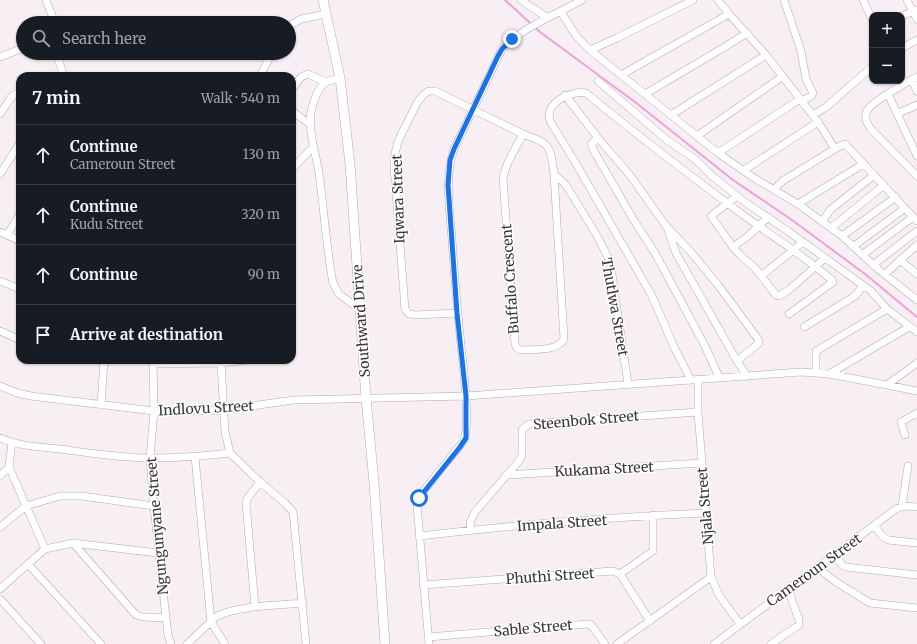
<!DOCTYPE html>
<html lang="en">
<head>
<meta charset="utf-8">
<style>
  :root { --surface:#171b24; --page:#20242c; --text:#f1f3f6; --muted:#9ea1a6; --line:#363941 }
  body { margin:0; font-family:Merriweather,serif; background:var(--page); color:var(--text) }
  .controls { position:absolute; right:12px; top:12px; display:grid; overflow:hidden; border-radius:8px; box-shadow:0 1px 3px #0004 }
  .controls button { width:36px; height:36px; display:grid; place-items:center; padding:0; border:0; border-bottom:1px solid var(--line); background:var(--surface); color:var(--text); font:20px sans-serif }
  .stop { position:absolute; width:12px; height:12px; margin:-9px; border:3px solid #1a73e8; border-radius:50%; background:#fff }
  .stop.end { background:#1a73e8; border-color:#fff; box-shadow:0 1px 4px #0008 }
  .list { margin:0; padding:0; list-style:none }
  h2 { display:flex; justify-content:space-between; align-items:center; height:52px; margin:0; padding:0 16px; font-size:17px }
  h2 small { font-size:13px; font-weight:400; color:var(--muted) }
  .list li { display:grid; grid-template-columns:26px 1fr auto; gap:12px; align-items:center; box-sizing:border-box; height:60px; padding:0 16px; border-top:1px solid var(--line) }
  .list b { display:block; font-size:15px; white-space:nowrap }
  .list p { margin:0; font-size:13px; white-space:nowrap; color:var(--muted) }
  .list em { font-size:13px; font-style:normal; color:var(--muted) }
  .icon { flex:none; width:22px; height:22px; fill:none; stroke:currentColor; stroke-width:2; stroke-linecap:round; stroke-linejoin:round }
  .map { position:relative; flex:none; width:917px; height:644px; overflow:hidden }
  .search { position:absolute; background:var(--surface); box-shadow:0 1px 3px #0004; left:16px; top:16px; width:280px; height:44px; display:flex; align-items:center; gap:10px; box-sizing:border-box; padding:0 14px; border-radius:22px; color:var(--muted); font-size:15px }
  .panel { position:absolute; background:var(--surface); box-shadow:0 1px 3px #0004; left:16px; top:72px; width:280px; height:292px; border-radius:12px }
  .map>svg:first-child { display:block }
</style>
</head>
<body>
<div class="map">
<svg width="917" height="644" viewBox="0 0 917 644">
  <rect width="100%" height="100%" fill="#f7eff4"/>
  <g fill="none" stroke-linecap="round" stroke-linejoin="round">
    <!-- stream -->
    <path stroke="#f19ed9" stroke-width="2" d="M 505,0 L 540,32 L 635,102 L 733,180 L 792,220 L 865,274 L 917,317"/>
    <defs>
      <path id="minor" d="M 46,0 L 55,23
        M 521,0 L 548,18
        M 718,0 L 729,14 L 766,55 L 818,122 L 744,170
        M 784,0 L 801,51 L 806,79 L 813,93 L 811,96 L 802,101
        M 863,0 L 872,19
        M 907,0 L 917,19
        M 561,12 L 577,37 L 590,50 L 718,153 L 754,178 L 798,204 L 842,236 L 879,270 L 917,300
        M 902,16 L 917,10
        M 289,26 L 301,19 L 326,14
        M 902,48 L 917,40
        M 590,50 L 617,38 L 693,0
        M 56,53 L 64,76
        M 0,57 L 23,48
        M 621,75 L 729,14
        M 260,76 L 272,53
        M 917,77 C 907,82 871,102 867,111 C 864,117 867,124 871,129 L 917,176
        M 340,78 L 325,82 C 317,90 313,102 311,112 C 308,133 316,153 319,173 C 324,209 326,246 333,283 L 339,294 L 361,310
        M 912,80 L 917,91
        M 598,81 L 667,140 L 695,159 L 711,175 L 746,203 L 788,231 L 871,291 L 887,309 L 917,332
        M 292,89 L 301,77 L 308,74 L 325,82
        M 645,94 L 723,48 L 747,33
        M 888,94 L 917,156
        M 565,95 L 598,138 L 629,174 L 666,226 L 690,251 L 718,285 L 758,339 L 759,343 L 737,361 L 747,376
        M 292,111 L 311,125
        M 0,114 L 12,96 L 20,92
        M 897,114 L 917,105
        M 671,115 L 766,55
        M 813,115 L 826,107 L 872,67
        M 818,122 L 835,149
        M 697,136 L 783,76
        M 598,138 L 591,144 L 594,151 L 633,219 L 655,253 L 704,344 L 719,377
        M 718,153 L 800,99
        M 292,169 L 313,147
        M 0,174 L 20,143
        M 554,174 L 565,184 L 569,190 L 596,234 L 610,261 L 628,384
        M 774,189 L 784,180 L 838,147 L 845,144 L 917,221
        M 798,204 L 863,164
        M 768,217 L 747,237 L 733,247 L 740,255 L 755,268 L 776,295 L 779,296 L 790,289 L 825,258
        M 822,222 L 830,210 L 874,175
        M 831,228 L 884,185
        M 668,230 L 676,253 L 737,361
        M 0,232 L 20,241
        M 7,235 L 20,214
        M 842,236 L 896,197
        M 854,246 L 905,208
        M 733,247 L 711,216 L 737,196
        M 862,255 L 913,217
        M 900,260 L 917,274
        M 873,265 L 917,231
        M 885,274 L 917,245
        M 761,276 L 803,242
        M 0,281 L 20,289
        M 457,313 L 415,315 L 409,314 L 405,309 L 394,166 L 394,158 L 398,141 L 417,103 L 424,94 L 429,91 L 435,91 L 523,134 C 551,144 550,145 554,174 L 564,339 C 557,352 534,349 520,350 L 517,348 L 515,344 L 503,177 L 508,162 L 523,134
        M 804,327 L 855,296 L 863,286
        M 0,331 L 20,340
        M 153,360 L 154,411 L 150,458 L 154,506 L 166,618 L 168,635 L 171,644
        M 221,363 L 225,432 L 230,453 L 260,482 L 285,503 L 293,512 L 306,644
        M 153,364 L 221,363 L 247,360
        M 816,373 L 816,351 L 887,309
        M 829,374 L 909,327
        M 691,380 L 675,349 L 652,296 L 578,167 L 550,121 C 544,103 571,90 586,93 C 638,136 692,177 746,217 C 775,238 805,257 832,280 L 833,282 L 789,314
        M 698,380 L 698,412 L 711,577 L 719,595 L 740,624
        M 887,385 L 917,391
        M 0,386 L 17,393 L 31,396 L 154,411 L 176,411 L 223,410 L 294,400 L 466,396 L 801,372 L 829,374 L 887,385 L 917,363
        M 101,405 L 104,360
        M 905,435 L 901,422 L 917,413
        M 0,438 C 18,446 40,447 60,449 C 90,453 121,458 151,458 C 177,458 204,456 230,453
        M 12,442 L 9,467 L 45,549
        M 195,457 L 211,622 L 225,644
        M 506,475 L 701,463
        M 0,476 L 9,467
        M 902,506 L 908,466
        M 874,525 L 882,536 L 888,540 L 917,543
        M 0,527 L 26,506 L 60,496 L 81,496 L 154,506
        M 471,530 L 470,522 L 475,512 L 519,461 L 522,455 L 522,430 L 529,424 L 698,412
        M 419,536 C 514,525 609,517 705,513
        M 73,543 L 136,615 L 143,617 L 166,618
        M 835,555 L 842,565 L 846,567 L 917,575
        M 28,564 L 101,644
        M 818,568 L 836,582 L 870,603 L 917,608
        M 620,574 L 653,551 L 653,515
        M 423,585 L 613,571 L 620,574 L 650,621
        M 0,589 L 45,549 L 73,543 L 158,553
        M 0,599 L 41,644
        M 255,607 L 246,503 L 247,499 L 260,482
        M 428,637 L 587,624 L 591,625 L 605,644
        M 187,644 L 217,616 C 241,605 276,606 303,603
        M 429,644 L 417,505 L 419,498 L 422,493 L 463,442 C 470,430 465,388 464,373 C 459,329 455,284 452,240 C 450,210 444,178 454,149 L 502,49 C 521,28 557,14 582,0
        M 617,644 L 711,577
        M 714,644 L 896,509 L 904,506 L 917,507
        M 771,644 L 799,625 L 799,620 L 788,589"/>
      <path id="major" d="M 323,0 L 340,78 L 350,164 L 366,398 L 374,483 L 385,644"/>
    </defs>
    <!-- minor casing -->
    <use href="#minor" stroke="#b1aaae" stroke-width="8"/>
    <!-- major casing -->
    <use href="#major" stroke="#b1aaae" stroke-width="10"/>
    <!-- minor -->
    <use href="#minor" stroke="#fff" stroke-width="7"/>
    <!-- major -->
    <use href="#major" stroke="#fff" stroke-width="9"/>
  </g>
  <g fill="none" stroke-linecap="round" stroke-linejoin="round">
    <!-- route -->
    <path stroke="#1a73e8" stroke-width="5" d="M 419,498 L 460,447 L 466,438 L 466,396 L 457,313 L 448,185 L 450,160 L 454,149 L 498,56 L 502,49 L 512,39"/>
  </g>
  <g text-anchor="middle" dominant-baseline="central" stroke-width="3" stroke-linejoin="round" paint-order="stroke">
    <!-- street labels -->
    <g font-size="14" fill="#3a3739" stroke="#fff">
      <text transform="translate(398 199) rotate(-92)">Iqwara Street</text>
      <text transform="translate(510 279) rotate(-94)">Buffalo Crescent</text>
      <text transform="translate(615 307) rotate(80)">Thutlwa Street</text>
      <text transform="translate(361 321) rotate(-94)">Southward Drive</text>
      <text transform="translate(206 408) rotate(-3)">Indlovu Street</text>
      <text transform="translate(586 420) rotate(-5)">Steenbok Street</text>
      <text transform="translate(604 469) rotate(-3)">Kukama Street</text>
      <text transform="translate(705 506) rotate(-95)">Njala Street</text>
      <text transform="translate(562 523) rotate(-4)">Impala Street</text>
      <text transform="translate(157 526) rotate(-95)">Ngungunyane Street</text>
      <text transform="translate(814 570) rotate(-36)">Cameroun Street</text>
      <text transform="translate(550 576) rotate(-4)">Phuthi Street</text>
      <text transform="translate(533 628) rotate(-5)">Sable Street</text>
    </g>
  </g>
</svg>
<div class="controls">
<button>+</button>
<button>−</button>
</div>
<div class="stop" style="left:419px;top:498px"></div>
<div class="stop end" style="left:512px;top:39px"></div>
<div class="search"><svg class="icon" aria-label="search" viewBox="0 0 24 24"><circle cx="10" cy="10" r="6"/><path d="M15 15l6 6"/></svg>Search here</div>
<section class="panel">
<h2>7 min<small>Walk · 540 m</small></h2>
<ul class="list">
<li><svg class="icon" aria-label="ahead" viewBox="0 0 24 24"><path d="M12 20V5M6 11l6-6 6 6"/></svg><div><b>Continue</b><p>Cameroun Street</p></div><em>130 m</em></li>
<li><svg class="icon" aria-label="ahead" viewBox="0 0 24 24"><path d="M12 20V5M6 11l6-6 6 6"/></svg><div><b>Continue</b><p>Kudu Street</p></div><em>320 m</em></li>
<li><svg class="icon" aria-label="ahead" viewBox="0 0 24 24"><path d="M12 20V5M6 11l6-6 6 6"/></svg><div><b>Continue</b></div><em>90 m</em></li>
<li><svg class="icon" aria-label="arrive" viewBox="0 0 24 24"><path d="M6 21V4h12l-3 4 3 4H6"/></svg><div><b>Arrive at destination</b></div></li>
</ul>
</section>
</div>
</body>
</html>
